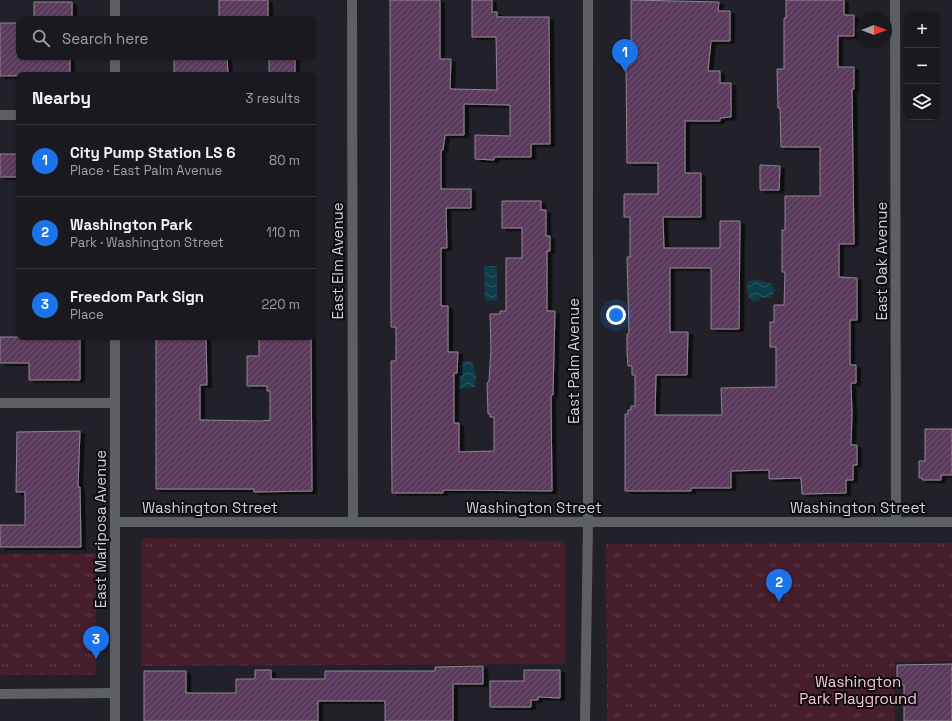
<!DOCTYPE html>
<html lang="en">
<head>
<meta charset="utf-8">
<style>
  :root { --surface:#1a191f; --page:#27262c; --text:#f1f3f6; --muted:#9fa0a4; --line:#38383d; --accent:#1a73e8 }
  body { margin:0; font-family:"Space Grotesk",sans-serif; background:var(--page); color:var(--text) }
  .controls { position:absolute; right:12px; top:12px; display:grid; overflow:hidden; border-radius:8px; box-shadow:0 1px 3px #0004 }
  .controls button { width:36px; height:36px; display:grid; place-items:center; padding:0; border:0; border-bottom:1px solid var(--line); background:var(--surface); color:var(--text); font:20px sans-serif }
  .compass { position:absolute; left:856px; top:12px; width:36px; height:36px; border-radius:50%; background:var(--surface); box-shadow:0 1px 3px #0004; rotate:90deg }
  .you { position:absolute; left:616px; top:315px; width:14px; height:14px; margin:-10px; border:3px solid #fff; border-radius:50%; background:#1a73e8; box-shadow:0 0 0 6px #1a73e833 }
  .badge { display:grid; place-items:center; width:26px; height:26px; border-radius:50%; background:var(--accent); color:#fff; font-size:13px; font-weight:700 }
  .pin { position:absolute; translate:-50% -33px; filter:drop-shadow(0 1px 2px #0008) }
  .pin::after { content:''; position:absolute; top:21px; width:14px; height:12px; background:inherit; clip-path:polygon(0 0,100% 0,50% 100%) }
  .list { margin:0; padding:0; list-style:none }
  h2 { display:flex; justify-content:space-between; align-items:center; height:52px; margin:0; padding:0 16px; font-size:17px }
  h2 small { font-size:13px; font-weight:400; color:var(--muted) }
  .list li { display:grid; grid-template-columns:26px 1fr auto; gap:12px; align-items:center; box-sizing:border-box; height:72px; padding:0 16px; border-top:1px solid var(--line) }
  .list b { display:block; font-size:15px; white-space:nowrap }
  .list p { margin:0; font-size:13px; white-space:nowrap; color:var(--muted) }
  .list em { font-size:13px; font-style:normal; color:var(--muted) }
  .icon { flex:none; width:22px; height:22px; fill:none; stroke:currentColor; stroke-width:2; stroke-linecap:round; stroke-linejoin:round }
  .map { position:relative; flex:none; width:952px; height:721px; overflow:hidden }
  .search { position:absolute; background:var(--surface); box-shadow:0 1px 3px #0004; left:16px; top:16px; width:300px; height:44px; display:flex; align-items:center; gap:10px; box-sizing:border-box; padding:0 14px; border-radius:8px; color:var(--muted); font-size:15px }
  .panel { position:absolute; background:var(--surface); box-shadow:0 1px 3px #0004; left:16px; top:72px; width:300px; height:268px; border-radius:8px }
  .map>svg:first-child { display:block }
</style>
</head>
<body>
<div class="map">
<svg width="952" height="721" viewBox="0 0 952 721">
  <defs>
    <pattern id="park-tufts" width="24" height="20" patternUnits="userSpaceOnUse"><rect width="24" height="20" fill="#461e2b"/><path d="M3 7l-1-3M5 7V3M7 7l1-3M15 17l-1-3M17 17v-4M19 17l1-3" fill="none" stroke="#603e49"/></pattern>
    <pattern id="water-waves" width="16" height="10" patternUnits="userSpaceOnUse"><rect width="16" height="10" fill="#103d4a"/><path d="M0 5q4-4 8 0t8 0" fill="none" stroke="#325863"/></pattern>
    <pattern id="building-hatch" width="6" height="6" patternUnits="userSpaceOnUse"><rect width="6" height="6" fill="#5a3b5b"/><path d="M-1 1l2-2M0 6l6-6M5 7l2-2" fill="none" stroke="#715672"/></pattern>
    <filter id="shadow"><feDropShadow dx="4.5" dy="2.5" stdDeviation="0" flood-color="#0009"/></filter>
  </defs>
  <rect width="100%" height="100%" fill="#222129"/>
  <!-- park -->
  <path fill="url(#park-tufts)" d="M 145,538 L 565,541 L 565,664 L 141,666 L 141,540 Z
    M 952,543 L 952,661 L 895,662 L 895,721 L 607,721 L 606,544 Z
    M 0,554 L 96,554 L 96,675 L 0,675 Z"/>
  <!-- water -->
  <path fill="url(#water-waves)" d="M 484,266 L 497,266 L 497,300 L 485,301 Z
    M 754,279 L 772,284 L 775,291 L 771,297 L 761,298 L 760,300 L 753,302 L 748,296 L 747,283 Z
    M 460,361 L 472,361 L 476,377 L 475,387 L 460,389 Z"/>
  <!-- building -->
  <path fill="url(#building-hatch)" stroke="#8e858e" filter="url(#shadow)" d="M 219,0 L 268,0 L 268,19 L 219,19 Z
    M 390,0 L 440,0 L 440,59 L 451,59 L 450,89 L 497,90 L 496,37 L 472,37 L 472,0 L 492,0 L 492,12 L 497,12 L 497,17 L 549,17 L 550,144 L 531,144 L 531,157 L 494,157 L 494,160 L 475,159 L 475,135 L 510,136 L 510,105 L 464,104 L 464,135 L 445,135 L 443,150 L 441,150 L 441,189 L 471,189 L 471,208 L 446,208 L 447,248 L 441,248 L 441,306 L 448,306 L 448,352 L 458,352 L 457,373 L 454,373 L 454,423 L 459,423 L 459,452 L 494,451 L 494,417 L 490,417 L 490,414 L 488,414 L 487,383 L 489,381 L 491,350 L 490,314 L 500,314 L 500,311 L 506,311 L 506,258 L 522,258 L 522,228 L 502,228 L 502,201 L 541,201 L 541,210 L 546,210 L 546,236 L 550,236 L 550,251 L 547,251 L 547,311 L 555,311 L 553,395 L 551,395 L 552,491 L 443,490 L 443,493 L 392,493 L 391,361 L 396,361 L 396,327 L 391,327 Z
    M 631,0 L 719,2 L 718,11 L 730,11 L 730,41 L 711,41 L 708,71 L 720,71 L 720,83 L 731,83 L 731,117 L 720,118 L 720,121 L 685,121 L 685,173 L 701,173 L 701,217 L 663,217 L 664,248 L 720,248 L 720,221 L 740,221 L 739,329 L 711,329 L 711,268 L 670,268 L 670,332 L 688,332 L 687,375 L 656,375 L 655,415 L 722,415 L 721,388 L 776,387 L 776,347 L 770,347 L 770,322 L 774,322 L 774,305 L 784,305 L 785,272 L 782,272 L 782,230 L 785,230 L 785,196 L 820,196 L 820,147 L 781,147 L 780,108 L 778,108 L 777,69 L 784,69 L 784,18 L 786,18 L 786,0 L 844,0 L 844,15 L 854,15 L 854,36 L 838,36 L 838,67 L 854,67 L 854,89 L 852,89 L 854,244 L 839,244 L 839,277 L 857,278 L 857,320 L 850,320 L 850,365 L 856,365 L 856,383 L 851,383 L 852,414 L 851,445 L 857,445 L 857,465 L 853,465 L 853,480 L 846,480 L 846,493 L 802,494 L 801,478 L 769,479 L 769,470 L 731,471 L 731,488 L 691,488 L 691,491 L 625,491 L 625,414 L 628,414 L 628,410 L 631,410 L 631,406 L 635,406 L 635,375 L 632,375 L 632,366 L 628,366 L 627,353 L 627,334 L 629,334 L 627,257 L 630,257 L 630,217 L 624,217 L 624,194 L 658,194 L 658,163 L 627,163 L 626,65 L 631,65 Z
    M 34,2 L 72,2 L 72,19 L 34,19 Z
    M 0,23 L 17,23 L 17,56 L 70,57 L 70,75 L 0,76 Z
    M 174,57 L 227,57 L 228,74 L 178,74 L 174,73 Z
    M 269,57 L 295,57 L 295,75 L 269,75 Z
    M 0,154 L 19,154 L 19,177 L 0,177 Z
    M 760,165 L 780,166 L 779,190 L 760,190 Z
    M 0,337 L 80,337 L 80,380 L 29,380 L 29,363 L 0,363 Z
    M 156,337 L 206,337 L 207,385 L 200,385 L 200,420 L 262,421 L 270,420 L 270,391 L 267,391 L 267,386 L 247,386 L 247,356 L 259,356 L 259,337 L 311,337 L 312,491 L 254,492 L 254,489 L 156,489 Z
    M 925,429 L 952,429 L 952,475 L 941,475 L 941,480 L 922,480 L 922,478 L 919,478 L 919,461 L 925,461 Z
    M 80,431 L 78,487 L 80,487 L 81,547 L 0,547 L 0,525 L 25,525 L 25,492 L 16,492 L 17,432 Z
    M 952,664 L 952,721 L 904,721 L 904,685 L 897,685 L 897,665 Z
    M 483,666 L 483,684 L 453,684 L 453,721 L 385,721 L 385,701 L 318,701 L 318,721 L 144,721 L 144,671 L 186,671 L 186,693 L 236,693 L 236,679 L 255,679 L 255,670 L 271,670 L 271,679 L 325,679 L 325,671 L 435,671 L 435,667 Z
    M 524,670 L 560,670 L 560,698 L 538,697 L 538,700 L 531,700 L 531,707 L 490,707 L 490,681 L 524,681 Z"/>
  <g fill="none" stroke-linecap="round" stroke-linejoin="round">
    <!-- minor -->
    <path stroke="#5c5f63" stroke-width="10" d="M 352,0 L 353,522
      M 895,0 L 896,522
      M 0,115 L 19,115
      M 0,403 L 115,403
      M 115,522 L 952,522
      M 0,694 L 115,693
      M 585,721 L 588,522 L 588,0"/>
    <!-- tertiary -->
    <path stroke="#5c5f63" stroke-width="10" d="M 115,0 L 115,19
      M 115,57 L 115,75
      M 115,337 L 115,721"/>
  </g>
  <g text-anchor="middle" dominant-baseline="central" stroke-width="4" stroke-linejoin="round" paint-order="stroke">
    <!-- street labels -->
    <g font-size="15" fill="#d1d0d6" stroke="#0c0b0f">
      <text transform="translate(337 261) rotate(-90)">East Elm Avenue</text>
      <text transform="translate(881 261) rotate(-90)">East Oak Avenue</text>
      <text transform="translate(573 361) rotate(-90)">East Palm Avenue</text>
      <text x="210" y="507">Washington Street</text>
      <text x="534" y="507">Washington Street</text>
      <text x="858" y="507">Washington Street</text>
      <text transform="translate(100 529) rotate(-90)">East Mariposa Avenue</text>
    </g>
    <!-- park labels -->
    <g font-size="15" fill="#f8c7d4" stroke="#0c0b0f">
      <text x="858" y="681">Washington<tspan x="858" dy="17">Park Playground</tspan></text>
    </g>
  </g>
</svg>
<div class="controls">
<button>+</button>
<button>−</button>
<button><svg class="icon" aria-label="layers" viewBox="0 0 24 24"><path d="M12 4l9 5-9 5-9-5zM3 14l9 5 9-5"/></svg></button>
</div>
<svg class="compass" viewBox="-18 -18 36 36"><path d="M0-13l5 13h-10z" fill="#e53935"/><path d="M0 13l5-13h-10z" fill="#9fa0a4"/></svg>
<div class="you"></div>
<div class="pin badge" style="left:625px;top:72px">1</div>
<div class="pin badge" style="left:779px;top:602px">2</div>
<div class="pin badge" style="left:96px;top:659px">3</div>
<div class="search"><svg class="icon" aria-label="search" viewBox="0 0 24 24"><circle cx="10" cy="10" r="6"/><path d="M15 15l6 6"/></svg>Search here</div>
<section class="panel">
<h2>Nearby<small>3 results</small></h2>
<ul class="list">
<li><span class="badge">1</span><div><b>City Pump Station LS 6</b><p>Place · East Palm Avenue</p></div><em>80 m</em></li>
<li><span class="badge">2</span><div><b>Washington Park</b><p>Park · Washington Street</p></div><em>110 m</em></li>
<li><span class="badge">3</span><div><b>Freedom Park Sign</b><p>Place</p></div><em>220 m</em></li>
</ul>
</section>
</div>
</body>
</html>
